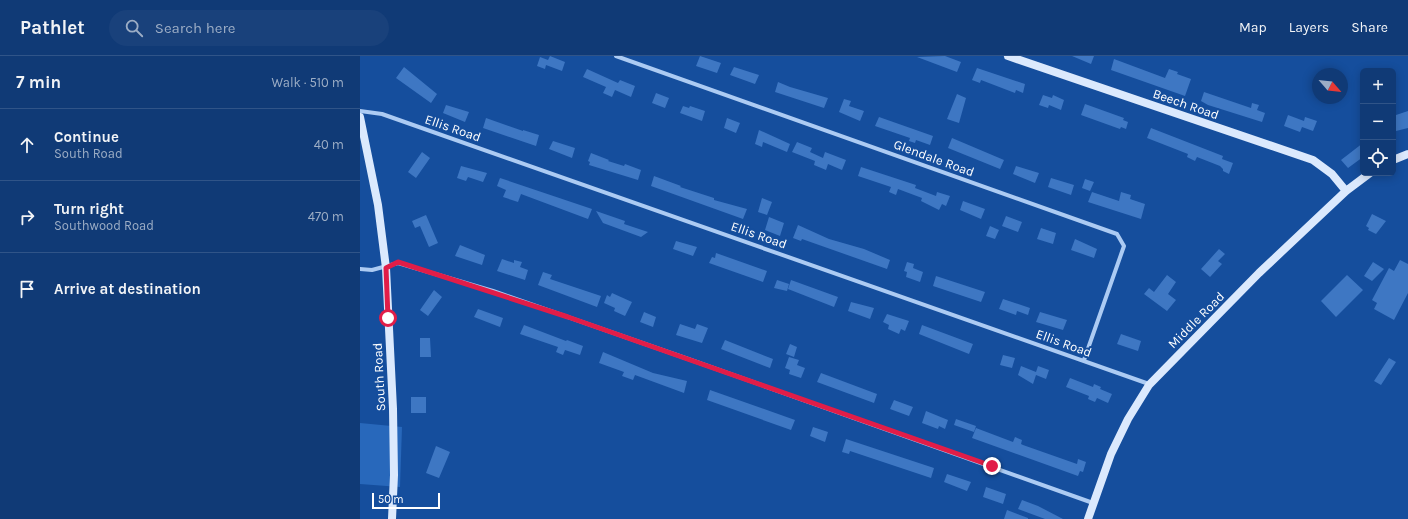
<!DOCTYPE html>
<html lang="en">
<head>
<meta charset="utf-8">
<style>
  :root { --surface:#103a76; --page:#19417b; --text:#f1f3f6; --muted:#9cadc5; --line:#305488 }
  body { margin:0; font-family:Karla,sans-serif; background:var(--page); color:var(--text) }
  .controls { position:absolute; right:12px; top:12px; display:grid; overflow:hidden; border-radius:6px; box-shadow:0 2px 10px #0003 }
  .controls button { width:36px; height:36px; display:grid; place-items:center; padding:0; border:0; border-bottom:1px solid var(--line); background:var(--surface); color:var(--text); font:20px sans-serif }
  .compass { position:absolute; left:952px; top:12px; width:36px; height:36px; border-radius:50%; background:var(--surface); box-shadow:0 2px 10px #0003; rotate:118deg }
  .scale { position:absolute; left:12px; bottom:10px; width:68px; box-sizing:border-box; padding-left:4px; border:2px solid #fff; border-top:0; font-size:11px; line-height:14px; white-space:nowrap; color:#fff; -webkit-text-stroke:3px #154e9d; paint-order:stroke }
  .stop { position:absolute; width:12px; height:12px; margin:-9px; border:3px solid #e11d48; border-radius:50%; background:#fff }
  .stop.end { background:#e11d48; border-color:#fff; box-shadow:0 1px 4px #0008 }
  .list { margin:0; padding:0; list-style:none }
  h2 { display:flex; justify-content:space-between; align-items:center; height:52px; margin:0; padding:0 16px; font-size:17px }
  h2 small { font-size:13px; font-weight:400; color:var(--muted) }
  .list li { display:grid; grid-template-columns:26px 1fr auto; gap:12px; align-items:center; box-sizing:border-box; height:72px; padding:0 16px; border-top:1px solid var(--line) }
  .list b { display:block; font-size:15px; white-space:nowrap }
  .list p { margin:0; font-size:13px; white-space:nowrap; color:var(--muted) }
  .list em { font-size:13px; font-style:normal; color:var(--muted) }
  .icon { flex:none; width:22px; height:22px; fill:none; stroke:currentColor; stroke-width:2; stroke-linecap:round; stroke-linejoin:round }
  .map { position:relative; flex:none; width:1048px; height:463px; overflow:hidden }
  header { display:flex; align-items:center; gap:24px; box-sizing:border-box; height:56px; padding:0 20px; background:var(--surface); border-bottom:1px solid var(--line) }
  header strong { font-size:19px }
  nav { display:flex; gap:22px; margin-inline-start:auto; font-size:14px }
  .search { width:280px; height:36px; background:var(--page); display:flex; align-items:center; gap:10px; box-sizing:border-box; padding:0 14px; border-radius:22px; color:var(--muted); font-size:15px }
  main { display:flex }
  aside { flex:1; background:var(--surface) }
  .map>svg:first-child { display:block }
</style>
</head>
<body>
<header>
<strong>Pathlet</strong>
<div class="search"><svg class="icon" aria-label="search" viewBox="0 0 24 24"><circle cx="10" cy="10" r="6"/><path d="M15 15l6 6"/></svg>Search here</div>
<nav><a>Map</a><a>Layers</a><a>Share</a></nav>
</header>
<main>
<aside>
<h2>7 min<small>Walk · 510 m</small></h2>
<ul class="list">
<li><svg class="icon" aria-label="ahead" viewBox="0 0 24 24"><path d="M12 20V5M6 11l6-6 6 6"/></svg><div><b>Continue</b><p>South Road</p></div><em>40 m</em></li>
<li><svg class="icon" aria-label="right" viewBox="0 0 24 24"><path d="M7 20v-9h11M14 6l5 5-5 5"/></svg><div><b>Turn right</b><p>Southwood Road</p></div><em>470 m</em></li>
<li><svg class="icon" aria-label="arrive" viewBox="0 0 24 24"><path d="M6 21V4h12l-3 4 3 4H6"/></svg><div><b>Arrive at destination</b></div></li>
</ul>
</aside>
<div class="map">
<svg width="1048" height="463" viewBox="0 0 1048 463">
  <rect width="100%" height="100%" fill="#154e9d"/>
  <!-- green -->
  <path fill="#2868bb" d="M 0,367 L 42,371 L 40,431 L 0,428 Z"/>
  <!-- building -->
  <path fill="#3e77c3" d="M 190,0 L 205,6 L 202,15 L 186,9 L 185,13 L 177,10 L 180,1 L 188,4 Z
    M 340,0 L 361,7 L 357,17 L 336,10 Z
    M 585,0 L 601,6 L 597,16 L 557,1 Z
    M 712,0 L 734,0 L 731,8 Z
    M 754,3 L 805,22 L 809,13 L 818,16 L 817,18 L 831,23 L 825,40 L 751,14 Z
    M 44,11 L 77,38 L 71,47 L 36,22 Z
    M 374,11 L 399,19 L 395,28 L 370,19 Z
    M 617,12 L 665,28 L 663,37 L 656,34 L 655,37 L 621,24 L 620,27 L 612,24 Z
    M 227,13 L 258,27 L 260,24 L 275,30 L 271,41 L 255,34 L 252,41 L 243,37 L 246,31 L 223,21 Z
    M 418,26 L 430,31 L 468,42 L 464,52 L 415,36 Z
    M 844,36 L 891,52 L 892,47 L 899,49 L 897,54 L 905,57 L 902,66 L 848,49 L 841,45 Z
    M 296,37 L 309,42 L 305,52 L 292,47 Z
    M 597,38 L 606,42 L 599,67 L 587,63 Z
    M 683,39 L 692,42 L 693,39 L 704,44 L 701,54 L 689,49 L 688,52 L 679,49 Z
    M 484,43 L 491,45 L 489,50 L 504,55 L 500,65 L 479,56 Z
    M 725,48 L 764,62 L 763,64 L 768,66 L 766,73 L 761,71 L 760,73 L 721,59 Z
    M 86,49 L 109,56 L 105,66 L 83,57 Z
    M 323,50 L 329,52 L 330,50 L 345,55 L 342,65 L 320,57 Z
    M 1048,55 L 1048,72 L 1036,75 L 1033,60 Z
    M 928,59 L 944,65 L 945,61 L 957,65 L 953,75 L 942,71 L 940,76 L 924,70 Z
    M 519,61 L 573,80 L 570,89 L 556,84 L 555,87 L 549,85 L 550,82 L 515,70 Z
    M 126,62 L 163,75 L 163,74 L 179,79 L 176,90 L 123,72 Z
    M 367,62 L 380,67 L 376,77 L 364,72 Z
    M 791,72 L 863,100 L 862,103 L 873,107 L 869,118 L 863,115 L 863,113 L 860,110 L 837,101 L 835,105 L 827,101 L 828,98 L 787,82 Z
    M 399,74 L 430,88 L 427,96 L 403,86 L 402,91 L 395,88 Z
    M 592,82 L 644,104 L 640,113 L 588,92 Z
    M 193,85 L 215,92 L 212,102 L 189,93 Z
    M 437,86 L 452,92 L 450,96 L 463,102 L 465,96 L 486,104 L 482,114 L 468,108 L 466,114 L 454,109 L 455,105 L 432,96 Z
    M 1003,87 L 1003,101 L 988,112 L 981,104 Z
    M 62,96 L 70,102 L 56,122 L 48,116 Z
    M 231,97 L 249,104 L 248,105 L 264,110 L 265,108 L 281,114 L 278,124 L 229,109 L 230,106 L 228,105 Z
    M 101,110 L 127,117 L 123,126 L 108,121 L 106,125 L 97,122 Z
    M 656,110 L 679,117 L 675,127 L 653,118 Z
    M 501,111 L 556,129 L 555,132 L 576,140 L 577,136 L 590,140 L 586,150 L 582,148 L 579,154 L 561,145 L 562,142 L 538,133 L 536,139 L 529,136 L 531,131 L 498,120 Z
    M 294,120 L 321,130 L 320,131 L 354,142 L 354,144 L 387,153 L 383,163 L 291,130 Z
    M 140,122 L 232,153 L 228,163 L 161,138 L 158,146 L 143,141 L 146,134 L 137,130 Z
    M 691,122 L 714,129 L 711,139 L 688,131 Z
    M 725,123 L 734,126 L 730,135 L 722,132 Z
    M 732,136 L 759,145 L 761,136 L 771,139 L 770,143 L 785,148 L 781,163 L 728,146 Z
    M 402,142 L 412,146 L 407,159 L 398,156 Z
    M 603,145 L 625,153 L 621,163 L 600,154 Z
    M 236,155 L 265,165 L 264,168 L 288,176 L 281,181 L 243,167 Z
    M 1012,158 L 1026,165 L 1016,178 L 1008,174 L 1009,172 L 1006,170 Z
    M 66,159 L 78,187 L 69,191 L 60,170 L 55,172 L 52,165 Z
    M 646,160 L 662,166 L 658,176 L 642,170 Z
    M 409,161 L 424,167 L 420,180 L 405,174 Z
    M 438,169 L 469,183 L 504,193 L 530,204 L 527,213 L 442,183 L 441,185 L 433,182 Z
    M 630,170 L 639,174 L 635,183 L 626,180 Z
    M 681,172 L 696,177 L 693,188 L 677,183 Z
    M 715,183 L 737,193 L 734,202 L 711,194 Z
    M 316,185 L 337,191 L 333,200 L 313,193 Z
    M 100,189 L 125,199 L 122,209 L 95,200 Z
    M 859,193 L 865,198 L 858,205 L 862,208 L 850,221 L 841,213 Z
    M 356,197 L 407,215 L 403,226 L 349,207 L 352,201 L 355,202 Z
    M 142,203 L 154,207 L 154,204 L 162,206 L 160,211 L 168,214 L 165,224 L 137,215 Z
    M 1040,204 L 1048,208 L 1048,237 L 1034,264 L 1014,253 L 1017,247 L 1012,244 L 1029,212 L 1034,215 Z
    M 547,206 L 554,208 L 553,212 L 563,216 L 560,226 L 546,221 L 547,216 L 544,215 Z
    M 1013,206 L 1024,213 L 1012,225 L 1004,220 Z
    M 183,216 L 192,219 L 190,223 L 241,240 L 237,251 L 178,229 Z
    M 807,219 L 816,226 L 808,238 L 816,244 L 807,255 L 784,238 L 789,232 L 794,236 Z
    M 987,219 L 1003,234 L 976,261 L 961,245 Z
    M 576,220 L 625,236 L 621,246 L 573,230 Z
    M 417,224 L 429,228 L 427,235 L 414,232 Z
    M 431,224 L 478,241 L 474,251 L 428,233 Z
    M 74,234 L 82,241 L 68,260 L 60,254 Z
    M 252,237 L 272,246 L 265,260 L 254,255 L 255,252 L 244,247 L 247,239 L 250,241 Z
    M 643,243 L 670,252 L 668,259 L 657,255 L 656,259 L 639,253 Z
    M 491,246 L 514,252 L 510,263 L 488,255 Z
    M 118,253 L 143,262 L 140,271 L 114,261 Z
    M 284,256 L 296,261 L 293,271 L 280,266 Z
    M 680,256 L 707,264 L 703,274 L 676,266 Z
    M 527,258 L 549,265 L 545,275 L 541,273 L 539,278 L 528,273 L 529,269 L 523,266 Z
    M 320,268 L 335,273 L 337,268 L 348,272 L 342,287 L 316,279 Z
    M 164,269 L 206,285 L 207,284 L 223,290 L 220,299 L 205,294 L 203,299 L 196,296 L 198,291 L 160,278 Z
    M 562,269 L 613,288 L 609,298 L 559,278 Z
    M 761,278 L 781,285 L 778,295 L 757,288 Z
    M 60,282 L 70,282 L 71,301 L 60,301 Z
    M 365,284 L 413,303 L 410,312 L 361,293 Z
    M 430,288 L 437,291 L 434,301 L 426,298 Z
    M 243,296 L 293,317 L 327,325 L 324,337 L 275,319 L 273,324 L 262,320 L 264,316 L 239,307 Z
    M 643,299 L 655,302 L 652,312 L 640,309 Z
    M 429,301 L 439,304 L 437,309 L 445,312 L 441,322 L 429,318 L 430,314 L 425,312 Z
    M 1029,302 L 1036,306 L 1021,329 L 1014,325 Z
    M 661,310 L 676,316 L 678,310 L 689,314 L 686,323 L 676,319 L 673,328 L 658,319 Z
    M 461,317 L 517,338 L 514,347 L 457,326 Z
    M 710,322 L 733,331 L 734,328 L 741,331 L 740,333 L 752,338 L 748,347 L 737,342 L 735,346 L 728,343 L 729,340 L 706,331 Z
    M 350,334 L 435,364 L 431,374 L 347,344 Z
    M 51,341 L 66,341 L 66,357 L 51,357 Z
    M 534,344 L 553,351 L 549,360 L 530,353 Z
    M 566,355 L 588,364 L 585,373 L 579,370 L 578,373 L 562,367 Z
    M 596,363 L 616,370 L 614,376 L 594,369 Z
    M 453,371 L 468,376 L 465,386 L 450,380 Z
    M 616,372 L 653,386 L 655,381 L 662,384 L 661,388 L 663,389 L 717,408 L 718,403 L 726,406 L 723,416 L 720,415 L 718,420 L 612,382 Z
    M 486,383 L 574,412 L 571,422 L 490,395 L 489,398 L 482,396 Z
    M 76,390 L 90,396 L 79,422 L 66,417 Z
    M 587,418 L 611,426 L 607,435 L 584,426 Z
    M 626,431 L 646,438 L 643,448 L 623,441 Z
    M 662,444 L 678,450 L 703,463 L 685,463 L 658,453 Z
    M 647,454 L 668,462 L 668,463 L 644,463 Z"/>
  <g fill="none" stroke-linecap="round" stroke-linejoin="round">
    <!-- street -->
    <path stroke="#accbf3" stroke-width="4" d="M 256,0 L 757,178 L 764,190 L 724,304
      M 0,55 L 22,58 L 789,328
      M 0,213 L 12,214 L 38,207 L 133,235 L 331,304 L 733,447"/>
    <!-- secondary -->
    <path stroke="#dbe9fd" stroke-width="8" d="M 648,0 L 953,104 L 972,118 L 986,135
      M 0,61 L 18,149 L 26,212 L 33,353 L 34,419 L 32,463
      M 1033,104 L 1048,98
      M 728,463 L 751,398 L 768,363 L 789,329 L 899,217 L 986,135 L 1010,117"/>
  </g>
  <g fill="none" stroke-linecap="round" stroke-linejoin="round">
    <!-- route -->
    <path stroke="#e11d48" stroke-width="5" d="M 28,262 L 26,212 L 38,206 L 208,261 L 632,410"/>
  </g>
  <g text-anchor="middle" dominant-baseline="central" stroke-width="4" stroke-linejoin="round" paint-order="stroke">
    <!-- street labels -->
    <g font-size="13" fill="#fff" stroke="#154e9d">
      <text transform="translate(826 48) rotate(19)">Beech Road</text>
      <text transform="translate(93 72) rotate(19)">Ellis Road</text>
      <text transform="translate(574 102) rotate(20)">Glendale Road</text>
      <text transform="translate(399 179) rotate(19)">Ellis Road</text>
      <text transform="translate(836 264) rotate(-45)">Middle Road</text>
      <text transform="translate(704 287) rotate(20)">Ellis Road</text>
      <text transform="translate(19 321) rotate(-93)">South Road</text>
    </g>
  </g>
</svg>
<div class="controls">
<button>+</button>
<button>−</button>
<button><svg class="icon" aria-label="locate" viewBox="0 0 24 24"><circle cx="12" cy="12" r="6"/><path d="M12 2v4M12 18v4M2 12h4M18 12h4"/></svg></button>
</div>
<svg class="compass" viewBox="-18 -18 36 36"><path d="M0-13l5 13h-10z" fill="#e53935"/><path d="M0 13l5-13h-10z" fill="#9cadc5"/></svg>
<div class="scale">50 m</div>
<div class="stop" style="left:28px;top:262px"></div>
<div class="stop end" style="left:632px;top:410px"></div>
</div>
</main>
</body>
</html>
